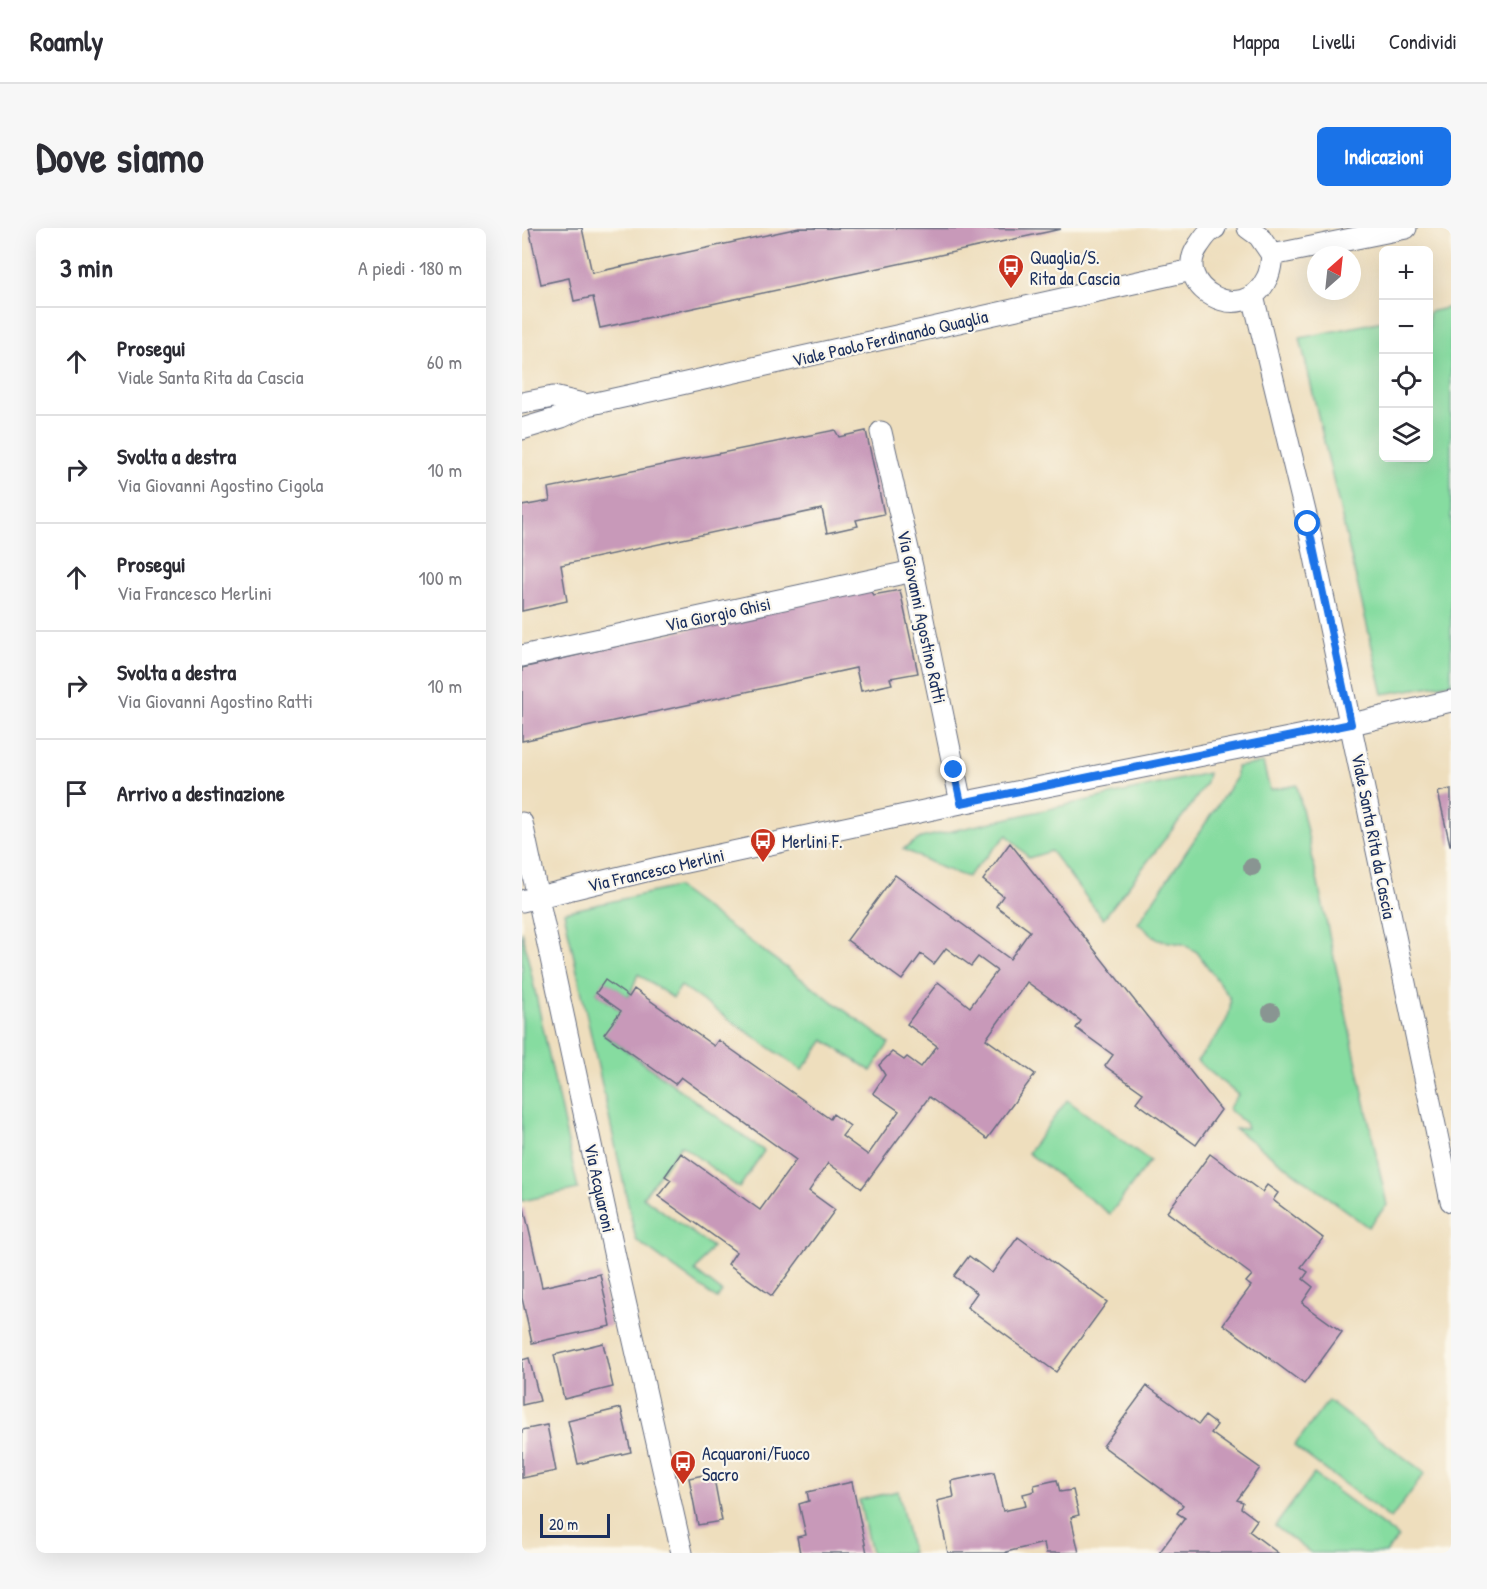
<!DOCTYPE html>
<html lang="it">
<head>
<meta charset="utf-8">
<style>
  :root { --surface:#fff; --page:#f7f7f7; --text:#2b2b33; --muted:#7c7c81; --line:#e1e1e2; --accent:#1a73e8 }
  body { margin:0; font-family:"Patrick Hand",sans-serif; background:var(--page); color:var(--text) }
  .controls { position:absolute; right:18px; top:18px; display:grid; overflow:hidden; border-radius:9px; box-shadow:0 6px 24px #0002 }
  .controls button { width:54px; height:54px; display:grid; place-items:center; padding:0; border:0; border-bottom:2px solid var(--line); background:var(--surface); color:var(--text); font:30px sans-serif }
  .compass { position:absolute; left:785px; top:18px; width:54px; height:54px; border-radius:50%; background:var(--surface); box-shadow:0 6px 24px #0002; rotate:27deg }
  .scale { position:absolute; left:18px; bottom:15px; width:70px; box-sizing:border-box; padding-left:6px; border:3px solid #1b2f5e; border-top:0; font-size:16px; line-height:21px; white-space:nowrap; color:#1b2f5e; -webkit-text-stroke:4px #fbf7ec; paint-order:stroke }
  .stop { position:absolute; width:18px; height:18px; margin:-14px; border:4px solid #1a73e8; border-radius:50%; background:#fff }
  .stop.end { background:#1a73e8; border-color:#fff; box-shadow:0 2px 6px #0008 }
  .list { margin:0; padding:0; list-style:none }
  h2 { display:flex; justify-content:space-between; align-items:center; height:78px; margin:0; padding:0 24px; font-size:26px }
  h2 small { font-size:20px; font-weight:400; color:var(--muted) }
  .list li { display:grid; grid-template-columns:39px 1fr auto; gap:18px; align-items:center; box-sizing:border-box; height:108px; padding:0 24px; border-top:2px solid var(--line) }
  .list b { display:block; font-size:22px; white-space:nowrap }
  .list p { margin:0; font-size:20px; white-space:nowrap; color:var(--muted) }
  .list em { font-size:20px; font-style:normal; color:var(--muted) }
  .icon { flex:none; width:33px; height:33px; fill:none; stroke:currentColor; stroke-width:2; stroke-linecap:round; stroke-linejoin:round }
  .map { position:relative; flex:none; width:929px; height:1325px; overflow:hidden; border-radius:9px }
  header { display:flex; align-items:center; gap:36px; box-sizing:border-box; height:84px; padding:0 30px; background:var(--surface); border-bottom:2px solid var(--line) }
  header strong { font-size:28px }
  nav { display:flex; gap:33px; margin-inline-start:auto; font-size:21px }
  .intro { display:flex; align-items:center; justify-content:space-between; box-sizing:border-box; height:144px; padding:0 36px }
  h1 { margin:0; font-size:42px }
  .button { padding:15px 27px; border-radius:9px; background:var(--accent); color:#fff; font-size:21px; font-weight:700 }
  main { display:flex; gap:36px; padding:0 36px }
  aside { flex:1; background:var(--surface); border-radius:9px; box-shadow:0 6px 24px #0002 }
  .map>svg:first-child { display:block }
</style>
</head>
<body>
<header>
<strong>Roamly</strong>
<nav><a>Mappa</a><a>Livelli</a><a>Condividi</a></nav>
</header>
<div class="intro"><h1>Dove siamo</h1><a class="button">Indicazioni</a></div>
<main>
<aside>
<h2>3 min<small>A piedi · 180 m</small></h2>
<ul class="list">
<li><svg class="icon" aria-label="ahead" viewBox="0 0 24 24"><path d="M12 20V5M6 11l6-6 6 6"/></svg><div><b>Prosegui</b><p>Viale Santa Rita da Cascia</p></div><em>60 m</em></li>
<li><svg class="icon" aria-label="right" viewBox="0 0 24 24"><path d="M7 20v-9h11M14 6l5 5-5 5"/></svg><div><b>Svolta a destra</b><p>Via Giovanni Agostino Cigola</p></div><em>10 m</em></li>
<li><svg class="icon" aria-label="ahead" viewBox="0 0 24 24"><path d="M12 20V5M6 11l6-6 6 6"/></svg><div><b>Prosegui</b><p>Via Francesco Merlini</p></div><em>100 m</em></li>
<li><svg class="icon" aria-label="right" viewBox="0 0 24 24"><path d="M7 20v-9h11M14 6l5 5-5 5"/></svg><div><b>Svolta a destra</b><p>Via Giovanni Agostino Ratti</p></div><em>10 m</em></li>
<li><svg class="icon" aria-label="arrive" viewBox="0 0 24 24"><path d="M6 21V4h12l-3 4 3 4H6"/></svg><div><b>Arrivo a destinazione</b></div></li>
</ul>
</aside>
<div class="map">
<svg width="929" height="1325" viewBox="0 0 929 1325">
  <rect width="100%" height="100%" fill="#fbf7ec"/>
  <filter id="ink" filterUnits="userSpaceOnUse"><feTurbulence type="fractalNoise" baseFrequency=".0167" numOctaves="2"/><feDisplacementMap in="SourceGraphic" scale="12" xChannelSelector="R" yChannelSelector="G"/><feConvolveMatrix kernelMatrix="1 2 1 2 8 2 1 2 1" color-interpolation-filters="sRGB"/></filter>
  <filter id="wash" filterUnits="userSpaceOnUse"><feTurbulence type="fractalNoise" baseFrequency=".008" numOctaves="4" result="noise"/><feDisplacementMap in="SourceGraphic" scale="24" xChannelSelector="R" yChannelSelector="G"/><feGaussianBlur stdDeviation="1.35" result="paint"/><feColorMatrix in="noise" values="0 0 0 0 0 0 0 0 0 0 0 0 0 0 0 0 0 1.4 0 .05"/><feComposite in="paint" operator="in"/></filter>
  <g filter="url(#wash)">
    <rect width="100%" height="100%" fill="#eedebd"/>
    <!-- green -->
    <path fill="#86dca0" stroke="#50867f" stroke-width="1.5" d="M 929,79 L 929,455 L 861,466 L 778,110 L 861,93 L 862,230 L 906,230 L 907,84 Z
      M 741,535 L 748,562 L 775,557 L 865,977 L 846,999 L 713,901 L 725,900 L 723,895 L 706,881 L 716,867 L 675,833 C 688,815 712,794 708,770 L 675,724 L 661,716 L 636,712 L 616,695 L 714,550 L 714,539 Z
      M 686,545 L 684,555 L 670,576 L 581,691 L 529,623 L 507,630 L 485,607 L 445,649 L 420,640 L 381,621 L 399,610 Z
      M 154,659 L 367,815 L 349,843 L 302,812 L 280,842 L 159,758 L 151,770 L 116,746 L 107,769 L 83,753 L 74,765 L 99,783 L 83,807 L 242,923 L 217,960 L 159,917 L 121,969 L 190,1019 L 173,1043 L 200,1064 L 195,1071 L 114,1012 L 42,684 Z
      M 0,703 L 56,961 L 0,973 Z
      M 545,872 L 628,933 L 588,986 L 506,925 Z
      M 806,1173 L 903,1245 L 869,1291 L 772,1218 Z
      M 792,1246 L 876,1309 L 864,1325 L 789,1325 L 753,1298 Z
      M 376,1263 L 390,1325 L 349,1325 L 337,1272 Z"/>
    <g id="blocks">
      <!-- building -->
      <path fill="#c899b9" d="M 7,0 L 60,0 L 70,45 L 277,0 L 539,1 L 78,100 L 71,69 L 52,73 L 47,50 L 19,56 Z
        M 313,202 L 317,209 L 344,203 L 362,286 L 334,292 L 336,298 L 305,305 L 300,281 L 39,337 L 45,373 L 0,383 L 0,278 L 28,273 L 26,260 Z
        M 346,360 L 351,367 L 378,362 L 396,445 L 368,450 L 370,456 L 339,463 L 334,440 L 0,513 L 0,440 Z
        M 929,561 L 929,617 L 928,617 L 916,564 Z
        M 488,615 L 699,882 L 674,917 L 614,874 L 621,865 L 583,838 L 591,827 L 554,800 L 559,793 L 505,754 L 464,811 L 513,846 L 465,911 L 407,869 L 340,960 L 306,935 L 287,963 L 313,982 L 250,1068 L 206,1036 L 214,1024 L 136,968 L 149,952 L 143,948 L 159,925 L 238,982 L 274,932 L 159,849 L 153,856 L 82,806 L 99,783 L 74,765 L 83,752 L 107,769 L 112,761 L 192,818 L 196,812 L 308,891 L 311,886 L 328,898 L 320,908 L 346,927 L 377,883 L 351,865 L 363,847 L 357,837 L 370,824 L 382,832 L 385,829 L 399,839 L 415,818 L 385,796 L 416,754 L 448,779 L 475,743 L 456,729 L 449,738 L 424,720 L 412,736 L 399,726 L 380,752 L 325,712 L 373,647 L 488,731 L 508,703 L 474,678 L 481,668 L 461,652 Z
        M 688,926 L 740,964 L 745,957 L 756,965 L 751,972 L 801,1010 L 779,1039 L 786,1044 L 781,1051 L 791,1059 L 780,1075 L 820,1104 L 782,1156 L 701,1096 L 729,1058 L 724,1054 L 730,1047 L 645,984 Z
        M 0,980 L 2,980 L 20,1059 L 78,1046 L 89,1098 L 10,1115 L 0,1070 Z
        M 496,1009 L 585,1074 L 534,1144 L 445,1079 L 455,1065 L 432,1048 L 447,1028 L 470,1045 Z
        M 81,1115 L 91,1159 L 42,1171 L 32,1127 Z
        M 7,1130 L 18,1173 L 0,1177 L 0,1132 Z
        M 625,1158 L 677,1196 L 683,1188 L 695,1197 L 689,1205 L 738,1240 L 715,1272 L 721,1274 L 719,1280 L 735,1292 L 727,1303 L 756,1325 L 637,1325 L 663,1290 L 655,1285 L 661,1277 L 581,1218 Z
        M 99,1180 L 109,1224 L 56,1236 L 46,1193 Z
        M 25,1197 L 34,1243 L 0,1250 L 0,1202 Z
        M 472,1244 L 481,1283 L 504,1278 L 501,1266 L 513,1263 L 512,1257 L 535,1252 L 538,1264 L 551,1262 L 557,1287 L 549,1289 L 557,1325 L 524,1325 L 522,1315 L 484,1324 L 485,1325 L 426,1325 L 415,1273 L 432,1269 L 429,1253 Z
        M 191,1245 L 200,1293 L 176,1297 L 167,1250 Z
        M 330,1254 L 345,1325 L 278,1325 L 275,1309 L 284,1307 L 277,1276 L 287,1273 L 285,1264 Z"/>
    </g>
  </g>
  <g filter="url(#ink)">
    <use href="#blocks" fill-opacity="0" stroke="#656c7f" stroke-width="1.5"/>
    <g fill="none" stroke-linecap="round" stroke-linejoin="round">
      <defs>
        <path id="street" d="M 693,0 C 685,4 682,10 677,17 C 647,57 721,102 745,50 C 749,43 749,34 750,27 L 737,8 L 726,0
          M 750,27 L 884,0
          M 731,68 L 786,296 L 929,973
          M 0,175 L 31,169 L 65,177
          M 0,201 L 40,189 L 65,177 L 670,42
          M 359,204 L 391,343 L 439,575
          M 0,428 L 391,343
          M 0,595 L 93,1029 L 160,1325
          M 0,673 L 136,640 L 439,575 L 782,507 L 929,473"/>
      </defs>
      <!-- street casing -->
      <use href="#street" stroke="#656c7f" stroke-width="23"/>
      <!-- street -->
      <use href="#street" stroke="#fff" stroke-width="21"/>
    </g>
    <!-- trees -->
    <g fill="#899592">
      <circle cx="730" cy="639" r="9"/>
      <circle cx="749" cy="784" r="9"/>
    </g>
  </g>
  <g fill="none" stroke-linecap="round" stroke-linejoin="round" filter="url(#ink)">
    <!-- route -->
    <path stroke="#1a73e8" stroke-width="8" d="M 432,542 L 439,575 L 829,496 L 786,296"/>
  </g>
  <!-- icons -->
  <defs>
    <symbol id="bus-pin" viewBox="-11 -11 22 30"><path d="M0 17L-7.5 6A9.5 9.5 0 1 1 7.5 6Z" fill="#c8321e" stroke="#fbf7ec"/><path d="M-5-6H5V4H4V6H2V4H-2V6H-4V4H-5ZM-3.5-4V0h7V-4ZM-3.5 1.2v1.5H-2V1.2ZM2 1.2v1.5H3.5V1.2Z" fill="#fff"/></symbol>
  </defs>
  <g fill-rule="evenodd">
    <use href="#bus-pin" x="474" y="24" width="30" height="40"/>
    <use href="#bus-pin" x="226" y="598" width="30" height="40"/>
    <use href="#bus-pin" x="146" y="1220" width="30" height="40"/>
  </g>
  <g text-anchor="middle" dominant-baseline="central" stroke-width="4.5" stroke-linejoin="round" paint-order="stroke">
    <!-- poi labels -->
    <g font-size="18" fill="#1b2f5e" stroke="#fbf7ec" text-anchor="start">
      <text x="508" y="29">Quaglia/S.<tspan x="508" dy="21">Rita da Cascia</tspan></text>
      <text x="260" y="613">Merlini F.</text>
      <text x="180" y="1225">Acquaroni/Fuoco<tspan x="180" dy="21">Sacro</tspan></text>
    </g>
    <!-- street labels -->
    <g font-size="18" fill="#1b2f5e" stroke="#fbf7ec">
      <text transform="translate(368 110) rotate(-13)">Viale Paolo Ferdinando Quaglia</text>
      <text transform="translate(196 386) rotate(-12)">Via Giorgio Ghisi</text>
      <text transform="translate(400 389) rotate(78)">Via Giovanni Agostino Ratti</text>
      <text transform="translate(852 608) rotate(79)">Viale Santa Rita da Cascia</text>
      <text transform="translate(134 642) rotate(-13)">Via Francesco Merlini</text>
      <text transform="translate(78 960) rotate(78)">Via Acquaroni</text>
    </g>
  </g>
</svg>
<div class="controls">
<button>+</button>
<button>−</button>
<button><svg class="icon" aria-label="locate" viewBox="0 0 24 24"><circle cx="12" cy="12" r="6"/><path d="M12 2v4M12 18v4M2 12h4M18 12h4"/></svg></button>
<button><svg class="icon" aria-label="layers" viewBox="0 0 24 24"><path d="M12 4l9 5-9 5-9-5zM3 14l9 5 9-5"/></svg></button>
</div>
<svg class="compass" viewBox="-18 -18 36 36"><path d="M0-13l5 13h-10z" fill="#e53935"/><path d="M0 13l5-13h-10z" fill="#7c7c81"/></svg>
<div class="scale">20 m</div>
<div class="stop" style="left:786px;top:296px"></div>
<div class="stop end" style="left:432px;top:542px"></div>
</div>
</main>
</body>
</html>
